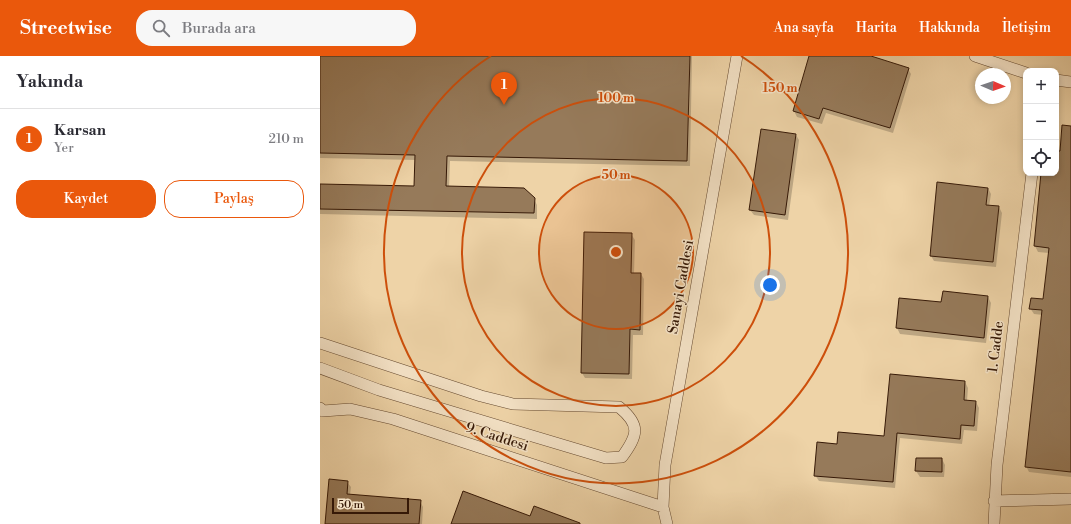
<!DOCTYPE html>
<html lang="tr">
<head>
<meta charset="utf-8">
<style>
  :root { --surface:#fff; --page:#f7f7f7; --text:#2b2b33; --muted:#7c7c81; --line:#e1e1e2; --accent:#ea580c }
  body { margin:0; font-family:"Libre Bodoni",serif; background:var(--page); color:var(--text) }
  .controls { position:absolute; right:12px; top:12px; display:grid; overflow:hidden; border-radius:8px; box-shadow:0 2px 6px #0003 }
  .controls button { width:36px; height:36px; display:grid; place-items:center; padding:0; border:0; border-bottom:1px solid var(--line); background:var(--surface); color:var(--text); font:20px sans-serif }
  .compass { position:absolute; left:655px; top:12px; width:36px; height:36px; border-radius:50%; background:var(--surface); box-shadow:0 2px 6px #0003; rotate:92deg }
  .scale { position:absolute; left:12px; bottom:10px; width:77px; box-sizing:border-box; padding-left:4px; border:2px solid #361907; border-top:0; font-size:11px; line-height:14px; white-space:nowrap; color:#361907; -webkit-text-stroke:3px #f4e2c6; paint-order:stroke }
  .you { position:absolute; left:450px; top:229px; width:14px; height:14px; margin:-10px; border:3px solid #fff; border-radius:50%; background:#1a73e8; box-shadow:0 0 0 6px #1a73e833 }
  .badge { display:grid; place-items:center; width:26px; height:26px; border-radius:50%; background:var(--accent); color:#fff; font-size:13px; font-weight:700 }
  .pin { position:absolute; translate:-50% -33px; filter:drop-shadow(0 1px 2px #0008) }
  .pin::after { content:''; position:absolute; top:21px; width:14px; height:12px; background:inherit; clip-path:polygon(0 0,100% 0,50% 100%) }
  .list { margin:0; padding:0; list-style:none }
  h2 { display:flex; justify-content:space-between; align-items:center; height:52px; margin:0; padding:0 16px; font-size:17px }
  h2 small { font-size:13px; font-weight:400; color:var(--muted) }
  .list li { display:grid; grid-template-columns:26px 1fr auto; gap:12px; align-items:center; box-sizing:border-box; height:60px; padding:0 16px; border-top:1px solid var(--line) }
  .list b { display:block; font-size:15px; white-space:nowrap }
  .list p { margin:0; font-size:13px; white-space:nowrap; color:var(--muted) }
  .list em { font-size:13px; font-style:normal; color:var(--muted) }
  .actions { display:flex; gap:8px; padding:12px 16px }
  .actions a { flex:1; padding:9px 0; border:1px solid var(--accent); border-radius:16px; text-align:center; font-size:14px; color:var(--accent) }
  .actions .main { background:var(--accent); color:#fff }
  .icon { flex:none; width:22px; height:22px; fill:none; stroke:currentColor; stroke-width:2; stroke-linecap:round; stroke-linejoin:round }
  .map { position:relative; flex:none; width:751px; height:468px; overflow:hidden }
  header { display:flex; align-items:center; gap:24px; box-sizing:border-box; height:56px; padding:0 20px; background:var(--accent); color:#fff }
  header strong { font-size:19px }
  nav { display:flex; gap:22px; margin-inline-start:auto; font-size:14px }
  .search { width:280px; height:36px; background:var(--page); display:flex; align-items:center; gap:10px; box-sizing:border-box; padding:0 14px; border-radius:16px; color:var(--muted); font-size:15px }
  main { display:flex }
  aside { flex:1; background:var(--surface) }
  .map>svg:first-child { display:block }
</style>
</head>
<body>
<header>
<strong>Streetwise</strong>
<div class="search"><svg class="icon" aria-label="search" viewBox="0 0 24 24"><circle cx="10" cy="10" r="6"/><path d="M15 15l6 6"/></svg>Burada ara</div>
<nav><a>Ana sayfa</a><a>Harita</a><a>Hakkında</a><a>İletişim</a></nav>
</header>
<main>
<aside>
<h2>Yakında<small></small></h2>
<ul class="list">
<li><span class="badge">1</span><div><b>Karsan</b><p>Yer</p></div><em>210 m</em></li>
</ul>
<div class="actions"><a class="main">Kaydet</a><a>Paylaş</a></div>
</aside>
<div class="map">
<svg width="751" height="468" viewBox="0 0 751 468">
  <rect width="100%" height="100%" fill="#eed3a7"/>
  <filter id="stains"><feTurbulence type="fractalNoise" baseFrequency=".005" numOctaves="4"/><feColorMatrix values="0 0 0 0 .2 0 0 0 0 .09 0 0 0 0 .02 0 0 0 .5 -.17"/></filter>
  <radialGradient id="worn" r=".72"><stop offset=".6" stop-color="#630" stop-opacity="0"/><stop offset="1" stop-color="#630" stop-opacity=".3"/></radialGradient>
  <!-- shadow -->
  <path fill="#0003" d="M 0,0 L 372,0 L 370,110 L 130,105 L 129,132 L 214,143 L 217,149 L 217,163 L 0,158 L 0,129 L 95,131 L 96,104 L 0,102 Z
    M 490,0 L 547,0 L 588,13 L 591,18 L 573,77 L 506,57 L 502,68 L 477,61 L 474,55 Z
    M 751,71 L 751,199 L 718,196 L 715,190 L 722,117 L 736,117 L 736,96 L 741,96 Z
    M 476,79 L 479,84 L 468,164 L 434,159 L 430,154 Z
    M 668,132 L 671,138 L 669,151 L 679,151 L 682,157 L 676,211 L 614,205 L 611,200 Z
    M 311,178 L 315,184 L 314,218 L 321,218 L 324,223 L 323,279 L 313,279 L 312,323 L 265,322 L 262,317 Z
    M 751,210 L 751,421 L 709,416 L 706,410 L 723,259 L 714,258 L 710,252 L 724,244 Z
    M 668,241 L 671,247 L 666,287 L 580,278 L 577,272 L 622,247 Z
    M 645,326 L 648,332 L 647,345 L 656,346 L 659,352 L 657,375 L 644,374 L 642,388 L 580,382 L 575,432 L 499,425 L 495,419 L 518,389 L 565,381 Z
    M 622,403 L 625,409 L 624,421 L 600,421 L 596,415 Z
    M 27,426 L 31,431 L 30,439 L 100,445 L 103,451 L 102,468 L 6,468 Z"/>
  <!-- building -->
  <path fill="#967a5a" stroke="#361907" d="M 0,0 L 370,0 L 367,105 L 127,100 L 126,130 L 204,132 L 215,142 L 214,157 L 0,153 L 0,128 L 94,130 L 95,99 L 0,97 Z
    M 489,0 L 551,0 L 589,12 L 570,72 L 503,52 L 499,63 L 473,55 Z
    M 742,69 L 751,70 L 751,416 L 705,411 L 722,254 L 709,253 L 711,242 L 723,243 L 729,192 L 714,190 L 721,117 L 736,117 L 736,95 L 740,95 Z
    M 441,73 L 476,78 L 465,159 L 429,154 Z
    M 617,126 L 668,132 L 666,149 L 679,150 L 673,206 L 610,200 Z
    M 264,176 L 312,177 L 311,217 L 321,217 L 320,274 L 310,273 L 309,318 L 261,317 Z
    M 623,235 L 668,240 L 664,282 L 576,272 L 579,242 L 621,246 Z
    M 570,318 L 645,325 L 644,344 L 656,345 L 654,370 L 641,369 L 640,383 L 577,377 L 573,426 L 494,420 L 497,386 L 517,388 L 518,376 L 564,380 Z
    M 596,402 L 622,402 L 622,416 L 595,415 Z
    M 9,423 L 28,425 L 27,438 L 101,444 L 99,468 L 5,468 Z
    M 143,435 L 210,460 L 214,450 L 260,467 L 260,468 L 131,468 Z"/>
  <g fill="none" stroke-linecap="round" stroke-linejoin="round">
    <defs>
      <path id="minor" d="M 655,0 L 706,17
        M 736,24 L 751,26
        M 0,287 L 161,340 L 193,348 L 299,351 C 321,369 318,379 302,401 L 286,402 L 59,334 L 0,312
        M 0,352 L 3,355 L 30,353 L 73,363 L 343,451
        M 674,445 L 751,443
        M 347,468 L 343,451 L 345,409 L 417,0
        M 674,468 L 677,409 L 712,117"/>
    </defs>
    <!-- minor casing -->
    <use href="#minor" stroke="#64482f" stroke-width="12"/>
    <!-- minor -->
    <use href="#minor" stroke="#f4e2c6" stroke-width="11"/>
  </g>
  <!-- distance rings -->
  <circle cx="296" cy="196" r="77" fill="#cd4f0b" fill-opacity=".12"/>
  <g fill="none" stroke="#cd4f0b" stroke-width="2">
    <circle cx="296" cy="196" r="77"/>
    <circle cx="296" cy="196" r="154"/>
    <path d="M421 0A232 232 0 1 1 171 0"/>
  </g>
  <g text-anchor="middle" dominant-baseline="central" stroke-width="3" stroke-linejoin="round" paint-order="stroke">
    <!-- street labels -->
    <g font-size="14" fill="#361907" stroke="#f4e2c6">
      <text transform="translate(361 231) rotate(-80)">Sanayi Caddesi</text>
      <text transform="translate(676 291) rotate(-83)">1. Cadde</text>
      <text transform="translate(177 381) rotate(18)">9. Caddesi</text>
    </g>
  </g>
  <circle cx="296" cy="196" r="6" fill="#cd4f0b" stroke="#f4e2c6" stroke-width="2"/>
  <g font-size="12" text-anchor="middle" font-weight="bold" fill="#cd4f0b" stroke="#f4e2c6" stroke-width="3" stroke-linejoin="round" paint-order="stroke">
    <text x="460" y="36">150 m</text>
    <text x="296" y="46">100 m</text>
    <text x="296" y="123">50 m</text>
  </g>
  <rect width="100%" height="100%" filter="url(#stains)"/>
  <rect width="100%" height="100%" fill="url(#worn)"/>
</svg>
<div class="controls">
<button>+</button>
<button>−</button>
<button><svg class="icon" aria-label="locate" viewBox="0 0 24 24"><circle cx="12" cy="12" r="6"/><path d="M12 2v4M12 18v4M2 12h4M18 12h4"/></svg></button>
</div>
<svg class="compass" viewBox="-18 -18 36 36"><path d="M0-13l5 13h-10z" fill="#e53935"/><path d="M0 13l5-13h-10z" fill="#7c7c81"/></svg>
<div class="scale">50 m</div>
<div class="you"></div>
<div class="pin badge" style="left:184px;top:49px">1</div>
</div>
</main>
</body>
</html>
